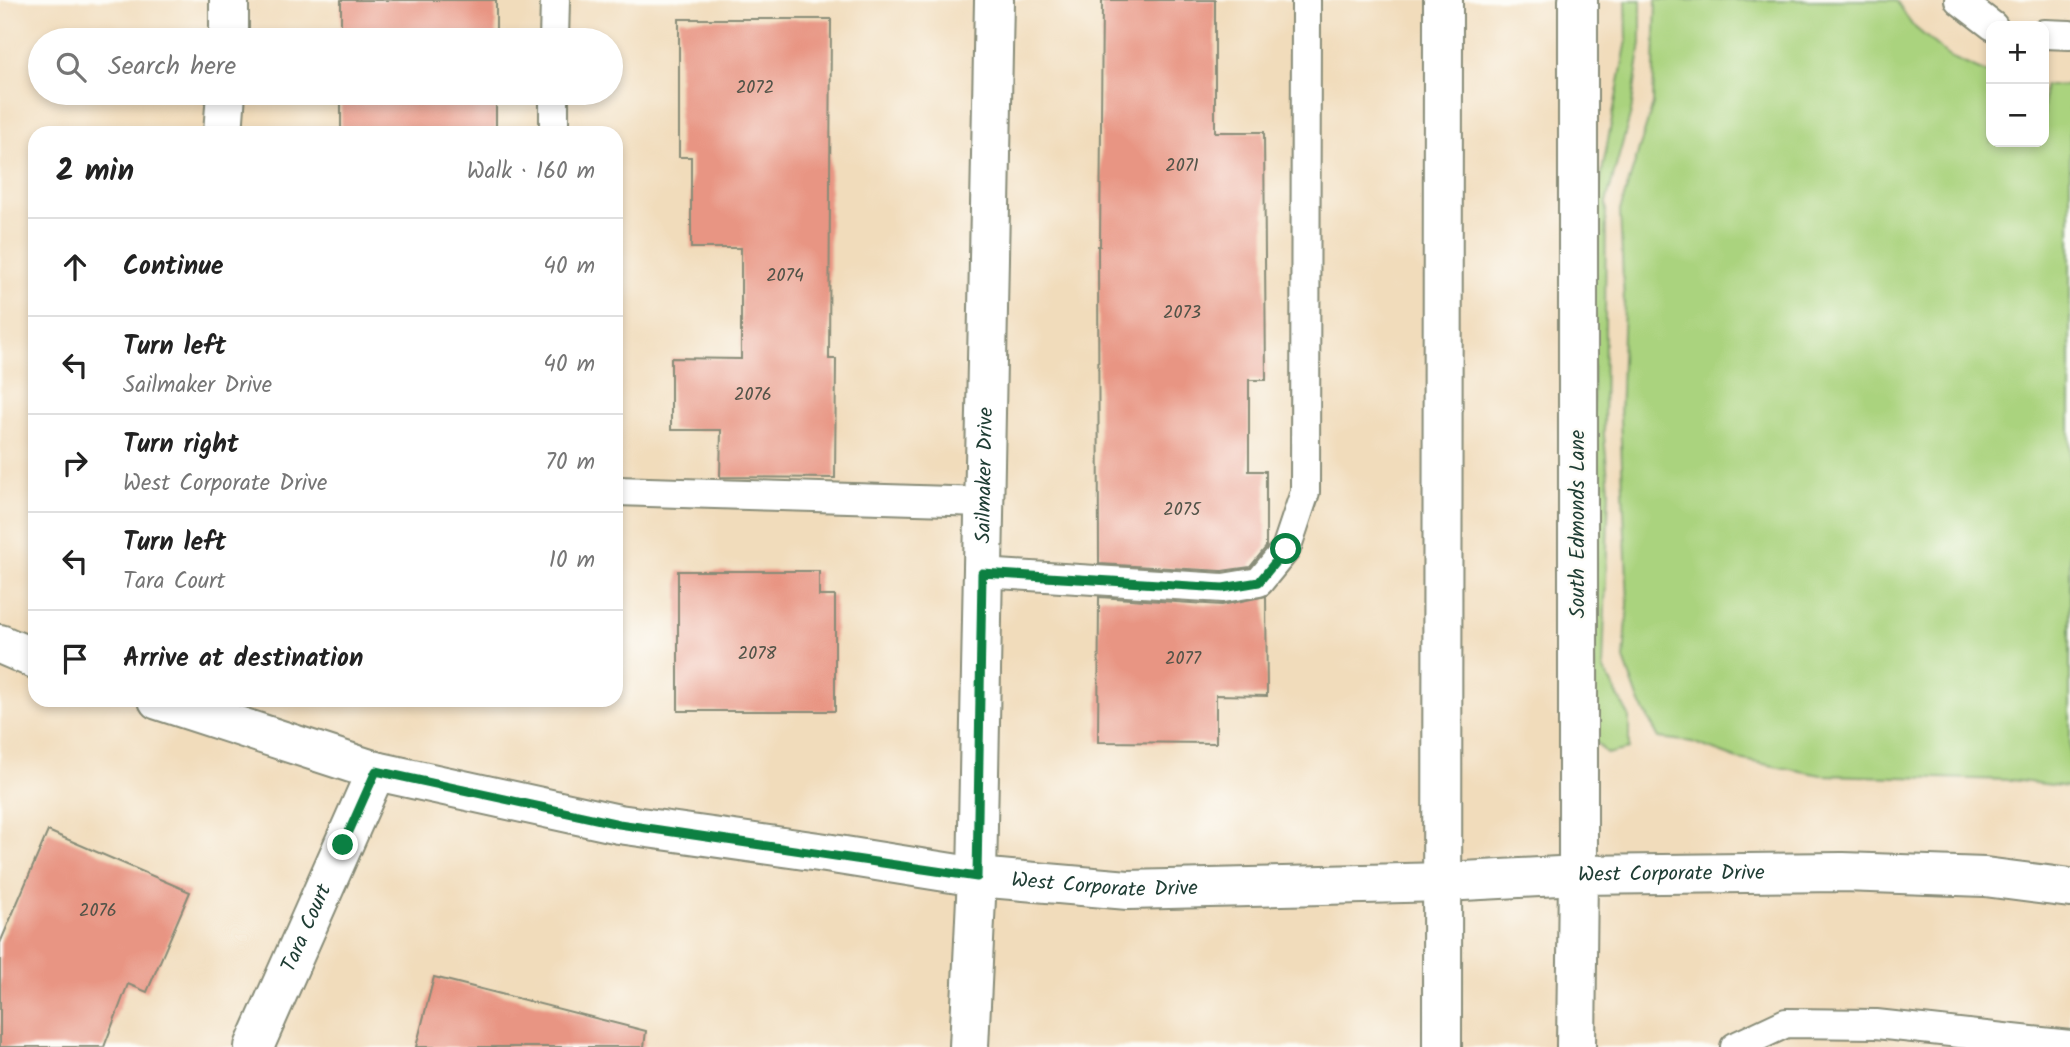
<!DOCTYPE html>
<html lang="en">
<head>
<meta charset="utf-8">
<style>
  :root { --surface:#fff; --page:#f6f6f6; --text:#222; --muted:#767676; --line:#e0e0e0 }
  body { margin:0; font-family:Kalam,sans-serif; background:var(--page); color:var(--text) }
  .controls { position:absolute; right:21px; top:21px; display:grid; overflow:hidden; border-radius:14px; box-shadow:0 4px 10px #0003 }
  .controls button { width:63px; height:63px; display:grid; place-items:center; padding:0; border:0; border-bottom:2px solid var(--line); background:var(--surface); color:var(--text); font:35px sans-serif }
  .stop { position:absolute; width:21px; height:21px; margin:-16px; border:5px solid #0b8043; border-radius:50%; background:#fff }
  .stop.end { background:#0b8043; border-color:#fff; box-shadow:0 2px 7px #0008 }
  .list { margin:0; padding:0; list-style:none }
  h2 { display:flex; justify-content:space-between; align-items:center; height:91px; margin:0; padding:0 28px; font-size:30px }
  h2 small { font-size:23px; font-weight:400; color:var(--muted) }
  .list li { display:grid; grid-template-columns:46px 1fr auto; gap:21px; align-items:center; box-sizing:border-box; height:98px; padding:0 28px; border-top:2px solid var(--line) }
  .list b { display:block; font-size:26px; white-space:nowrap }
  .list p { margin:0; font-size:23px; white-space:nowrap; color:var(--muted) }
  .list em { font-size:23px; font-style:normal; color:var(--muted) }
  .icon { flex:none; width:38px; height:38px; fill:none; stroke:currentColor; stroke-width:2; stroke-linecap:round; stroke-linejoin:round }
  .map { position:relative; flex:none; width:2070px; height:1047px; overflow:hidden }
  .search { position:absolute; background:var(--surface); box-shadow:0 4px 10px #0003; left:28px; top:28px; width:595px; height:77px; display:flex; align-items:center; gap:18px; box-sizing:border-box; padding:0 24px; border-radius:38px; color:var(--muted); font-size:26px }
  .panel { position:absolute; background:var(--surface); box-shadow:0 4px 10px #0003; left:28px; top:126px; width:595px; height:581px; border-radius:21px }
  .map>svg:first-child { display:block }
</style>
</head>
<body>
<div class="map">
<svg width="2070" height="1047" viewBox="0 0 2070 1047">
  <rect width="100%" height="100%" fill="#fdfcf7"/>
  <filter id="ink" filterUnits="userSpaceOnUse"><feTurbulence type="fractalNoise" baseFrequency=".0143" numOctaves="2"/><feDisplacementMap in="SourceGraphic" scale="14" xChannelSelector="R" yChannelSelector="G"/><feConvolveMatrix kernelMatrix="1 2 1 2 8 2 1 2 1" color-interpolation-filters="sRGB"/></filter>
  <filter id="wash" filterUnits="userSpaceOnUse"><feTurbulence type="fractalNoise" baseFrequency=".00686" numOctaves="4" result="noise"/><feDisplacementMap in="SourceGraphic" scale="28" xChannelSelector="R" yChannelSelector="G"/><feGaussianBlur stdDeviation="1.57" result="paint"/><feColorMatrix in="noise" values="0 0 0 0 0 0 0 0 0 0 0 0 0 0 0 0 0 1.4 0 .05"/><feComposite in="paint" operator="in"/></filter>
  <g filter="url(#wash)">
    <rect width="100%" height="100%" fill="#f1dcbb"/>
    <!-- green -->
    <path fill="#aad37e" stroke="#648859" stroke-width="2" d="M 1626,0 L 1641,0 L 1641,43 L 1631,112 L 1606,203 L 1604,435 L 1609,489 L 1603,668 L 1629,716 L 1629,749 L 1607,754 L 1595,741 L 1592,225 L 1627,40 Z
      M 1656,0 L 1896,0 L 1912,25 L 1950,57 L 1991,75 L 1991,142 L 2044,142 L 2044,86 L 2070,85 L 2070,787 L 2011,780 L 1821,775 L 1738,759 L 1692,742 L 1659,738 L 1639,701 L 1624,659 L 1628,604 L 1620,419 L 1624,303 L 1620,211 L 1653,104 Z"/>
    <g id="blocks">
      <!-- building -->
      <path fill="#e89583" d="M 341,0 L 496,0 L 496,40 L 341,40 Z
        M 1102,0 L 1215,0 L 1215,132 L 1264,132 L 1266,380 L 1249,380 L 1249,471 L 1266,471 L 1266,547 L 1250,567 L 1222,571 L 1099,564 L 1098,246 L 1100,246 Z
        M 679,19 L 831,19 L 829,359 L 836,359 L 835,478 L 720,477 L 721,430 L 671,430 L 671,358 L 741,359 L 741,248 L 691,248 L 691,157 L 679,157 Z
        M 341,93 L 496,93 L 496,133 L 341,133 Z
        M 678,571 L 819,571 L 819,596 L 835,596 L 835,711 L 678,711 Z
        M 1266,596 L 1267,696 L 1216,695 L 1216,743 L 1098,742 L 1099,597 L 1222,605 Z
        M 48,831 L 190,892 L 147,992 L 128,984 L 104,1047 L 0,1047 L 0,943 Z
        M 434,977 L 646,1031 L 644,1047 L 416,1047 Z"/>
    </g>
  </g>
  <g filter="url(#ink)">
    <use href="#blocks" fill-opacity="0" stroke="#888c78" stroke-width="2"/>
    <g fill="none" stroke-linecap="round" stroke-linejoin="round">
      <defs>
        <path id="lane" d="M 1959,0 L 1993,26
          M 2044,34 L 2070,35
          M 554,40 L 555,0
          M 554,133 L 554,93
          M 616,491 L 984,502
          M 982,573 L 1223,588 L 1259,582 L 1286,549 L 1305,492 L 1306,0
          M 1735,1047 L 1786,1023 L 1876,1024 L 2070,1045"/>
        <g id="street">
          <path d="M 229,40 L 229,0"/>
          <path d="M 223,133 L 226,93"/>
          <path id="s1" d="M 254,1047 L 376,771"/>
          <path id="s2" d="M 969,1047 L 977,877 L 994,0"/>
        </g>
        <g id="secondary">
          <path d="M 0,644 L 35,659"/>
          <path id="s3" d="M 158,700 L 376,771 L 619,824 L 826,853 L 977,877 L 1128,890 L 1444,882 L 1578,875 L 1843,872 L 1985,877 L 2070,888"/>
          <path d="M 1442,1047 L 1443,0"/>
          <path d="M 1576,1047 L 1578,875 L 1578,0"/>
        </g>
      </defs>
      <!-- lane casing -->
      <use href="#lane" stroke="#888c78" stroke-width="32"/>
      <!-- street casing -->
      <use href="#street" stroke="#888c78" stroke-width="42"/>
      <!-- secondary casing -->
      <use href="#secondary" stroke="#888c78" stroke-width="42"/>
      <!-- lane -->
      <use href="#lane" stroke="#fff" stroke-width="28"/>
      <!-- street -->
      <use href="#street" stroke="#fff" stroke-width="38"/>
      <!-- secondary -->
      <use href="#secondary" stroke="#fff" stroke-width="38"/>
    </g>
  </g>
  <g fill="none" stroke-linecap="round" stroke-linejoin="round" filter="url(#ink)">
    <!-- route -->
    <path stroke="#0b8043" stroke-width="9" d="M 343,845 L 376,771 L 619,824 L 977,877 L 982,573 L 1223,588 L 1259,582 L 1286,549"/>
  </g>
  <g text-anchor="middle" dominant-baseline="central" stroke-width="5" stroke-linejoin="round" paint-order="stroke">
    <!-- number labels -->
    <g font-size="18" fill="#515348">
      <text x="755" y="88">2072</text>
      <text x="1182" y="166">2071</text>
      <text x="785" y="276">2074</text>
      <text x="1182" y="313">2073</text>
      <text x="753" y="395">2076</text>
      <text x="1182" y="510">2075</text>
      <text x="757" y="654">2078</text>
      <text x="1183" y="659">2077</text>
      <text x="98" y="911">2076</text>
    </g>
    <!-- street labels -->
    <g font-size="21" fill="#1f3d34" stroke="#fdfcf7">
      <text stroke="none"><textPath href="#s2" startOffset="572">Sailmaker Drive</textPath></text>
      <text transform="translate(1578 524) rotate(-90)">South Edmonds Lane</text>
      <text stroke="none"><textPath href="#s3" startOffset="1535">West Corporate Drive</textPath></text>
      <text stroke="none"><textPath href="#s3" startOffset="968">West Corporate Drive</textPath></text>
      <text stroke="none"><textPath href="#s1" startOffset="130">Tara Court</textPath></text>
    </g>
  </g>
</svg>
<div class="controls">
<button>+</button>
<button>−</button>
</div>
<div class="stop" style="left:1286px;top:549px"></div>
<div class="stop end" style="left:343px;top:845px"></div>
<div class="search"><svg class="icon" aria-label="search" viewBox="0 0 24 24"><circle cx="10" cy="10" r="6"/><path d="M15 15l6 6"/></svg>Search here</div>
<section class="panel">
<h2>2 min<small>Walk · 160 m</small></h2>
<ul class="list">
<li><svg class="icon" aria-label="ahead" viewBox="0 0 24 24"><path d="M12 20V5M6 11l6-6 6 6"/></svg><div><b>Continue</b></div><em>40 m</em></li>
<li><svg class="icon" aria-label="left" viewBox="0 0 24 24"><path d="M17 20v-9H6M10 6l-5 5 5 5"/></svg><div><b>Turn left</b><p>Sailmaker Drive</p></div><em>40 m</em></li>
<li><svg class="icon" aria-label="right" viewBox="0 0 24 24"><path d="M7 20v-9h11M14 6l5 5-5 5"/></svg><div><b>Turn right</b><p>West Corporate Drive</p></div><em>70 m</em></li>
<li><svg class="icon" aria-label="left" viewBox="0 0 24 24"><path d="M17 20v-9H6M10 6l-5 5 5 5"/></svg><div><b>Turn left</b><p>Tara Court</p></div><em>10 m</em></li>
<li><svg class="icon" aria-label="arrive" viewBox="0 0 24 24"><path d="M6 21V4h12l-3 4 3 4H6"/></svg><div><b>Arrive at destination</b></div></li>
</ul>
</section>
</div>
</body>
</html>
